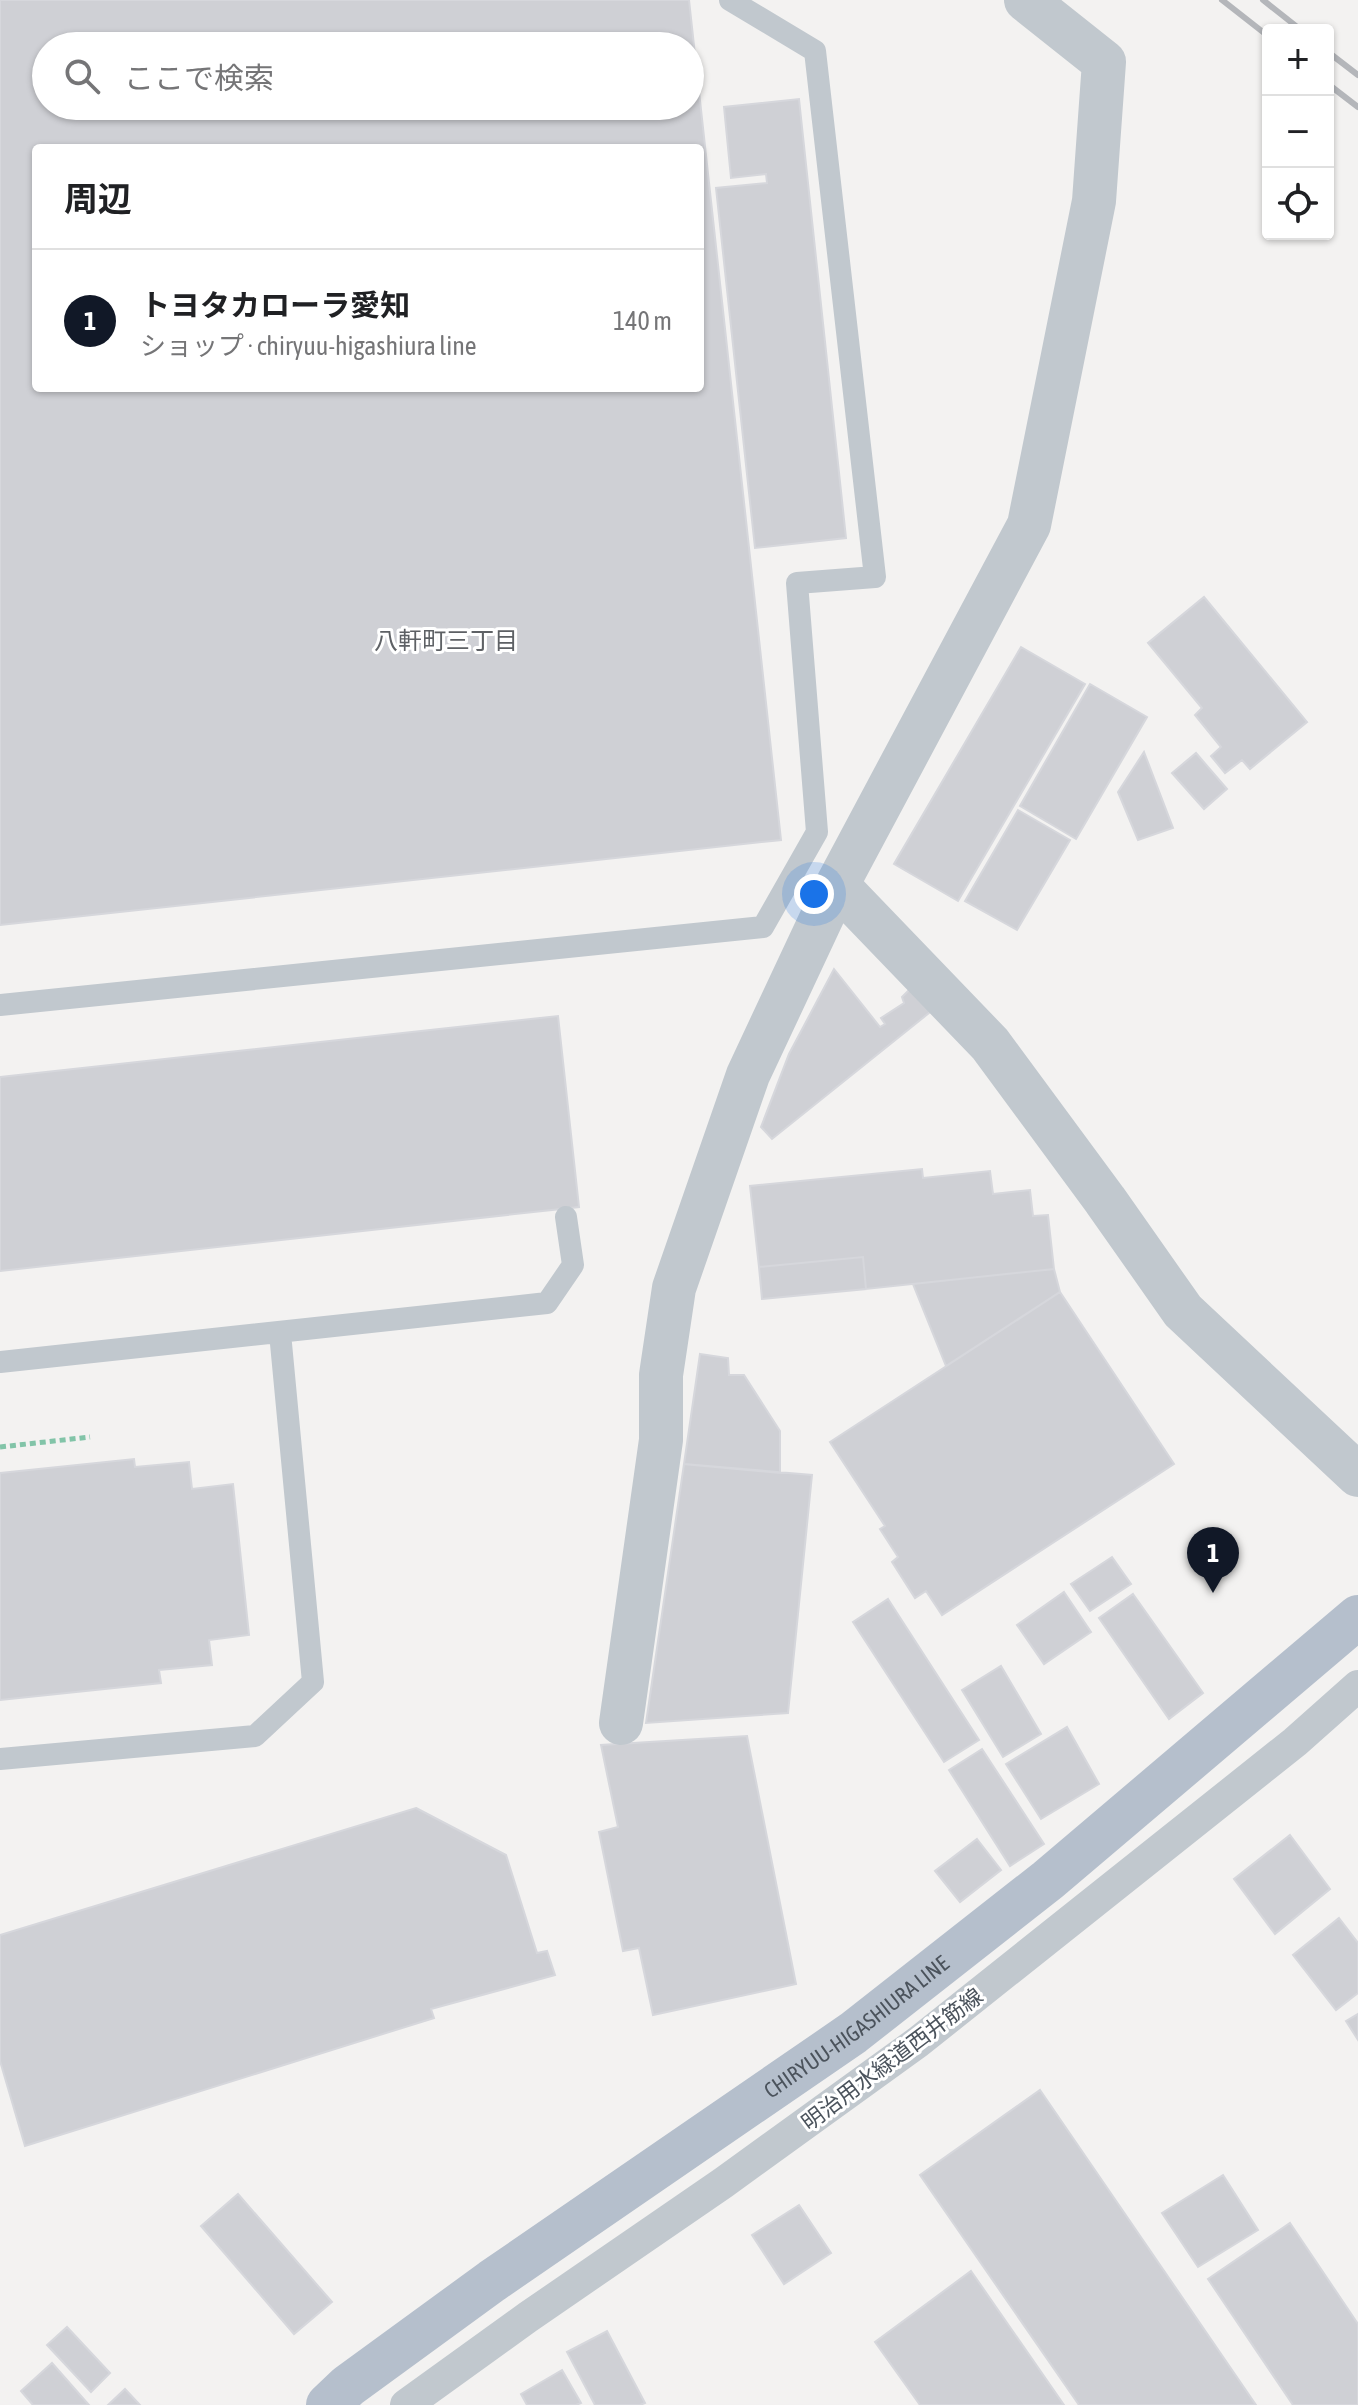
<!DOCTYPE html>
<html lang="ja">
<head>
<meta charset="utf-8">
<style>
  :root { --surface:#fff; --page:#f2f2f2; --text:#202124; --muted:#757577; --line:#e0e0e0; --accent:#111827 }
  body { margin:0; font-family:"Asap Condensed","Noto Sans JP",sans-serif; background:var(--page); color:var(--text) }
  .controls { position:absolute; right:24px; top:24px; display:grid; overflow:hidden; border-radius:8px; box-shadow:0 2px 6px #0004 }
  .controls button { width:72px; height:72px; display:grid; place-items:center; padding:0; border:0; border-bottom:2px solid var(--line); background:var(--surface); color:var(--text); font:40px sans-serif }
  .you { position:absolute; left:814px; top:894px; width:28px; height:28px; margin:-20px; border:6px solid #fff; border-radius:50%; background:#1a73e8; box-shadow:0 0 0 12px #1a73e833 }
  .badge { display:grid; place-items:center; width:52px; height:52px; border-radius:50%; background:var(--accent); color:#fff; font-size:26px; font-weight:700 }
  .pin { position:absolute; translate:-50% -66px; filter:drop-shadow(0 2px 4px #0008) }
  .pin::after { content:''; position:absolute; top:42px; width:28px; height:24px; background:inherit; clip-path:polygon(0 0,100% 0,50% 100%) }
  .list { margin:0; padding:0; list-style:none }
  h2 { display:flex; justify-content:space-between; align-items:center; height:104px; margin:0; padding:0 32px; font-size:34px }
  h2 small { font-size:26px; font-weight:400; color:var(--muted) }
  .list li { display:grid; grid-template-columns:52px 1fr auto; gap:24px; align-items:center; box-sizing:border-box; height:144px; padding:0 32px; border-top:2px solid var(--line) }
  .list b { display:block; font-size:30px; white-space:nowrap }
  .list p { margin:0; font-size:26px; white-space:nowrap; color:var(--muted) }
  .list em { font-size:26px; font-style:normal; color:var(--muted) }
  .icon { flex:none; width:44px; height:44px; fill:none; stroke:currentColor; stroke-width:2; stroke-linecap:round; stroke-linejoin:round }
  .map { position:relative; flex:none; width:1358px; height:2405px; overflow:hidden }
  .search { position:absolute; background:var(--surface); box-shadow:0 2px 6px #0004; left:32px; top:32px; width:672px; height:88px; display:flex; align-items:center; gap:20px; box-sizing:border-box; padding:0 28px; border-radius:44px; color:var(--muted); font-size:30px }
  .panel { position:absolute; background:var(--surface); box-shadow:0 2px 6px #0004; left:32px; top:144px; width:672px; height:248px; border-radius:8px }
  .map>svg:first-child { display:block }
</style>
</head>
<body>
<div class="map">
<svg width="1358" height="2405" viewBox="0 0 1358 2405">
  <rect width="100%" height="100%" fill="#f3f2f1"/>
  <!-- building -->
  <path fill="#cfd0d5" stroke="#d6d7dc" stroke-width="2" fill-rule="evenodd" d="M 0,0 L 689,0 L 781,840 L 0,925 ZM 46,46 L 690,46 L 690,106 L 46,106 ZM 36,148 L 700,148 L 700,388 L 36,388 Z
    M 799,99 L 846,538 L 755,548 L 716,188 L 767,183 L 766,174 L 731,178 L 724,107 Z
    M 1204,597 L 1307,722 L 1250,769 L 1242,760 L 1225,773 L 1211,756 L 1221,747 L 1195,715 L 1202,708 L 1148,643 Z
    M 1021,647 L 1085,684 L 958,901 L 894,864 Z
    M 1090,684 L 1147,717 L 1076,839 L 1020,806 Z
    M 1144,752 L 1173,828 L 1138,840 L 1118,792 Z
    M 1196,753 L 1227,789 L 1204,809 L 1172,773 Z
    M 1018,810 L 1070,840 L 1017,930 L 965,901 Z
    M 834,969 L 880,1027 L 885,1024 L 881,1018 L 904,1003 L 902,997 L 913,986 L 934,1009 L 772,1139 L 761,1127 L 789,1054 Z
    M 558,1016 L 579,1207 L 0,1271 L 0,1077 Z
    M 922,1169 L 923,1178 L 990,1171 L 993,1194 L 1030,1190 L 1033,1216 L 1048,1215 L 1054,1269 L 866,1289 L 863,1257 L 759,1267 L 750,1186 Z
    M 863,1257 L 866,1289 L 762,1299 L 759,1267 Z
    M 1054,1269 L 1060,1292 L 946,1366 L 913,1284 Z
    M 1060,1292 L 1174,1464 L 942,1615 L 926,1591 L 915,1598 L 892,1562 L 898,1557 L 880,1529 L 885,1526 L 830,1442 Z
    M 700,1354 L 728,1358 L 729,1375 L 744,1375 L 780,1431 L 780,1473 L 684,1464 Z
    M 134,1459 L 135,1467 L 189,1462 L 192,1489 L 233,1484 L 249,1635 L 209,1640 L 212,1665 L 159,1670 L 161,1683 L 0,1700 L 0,1473 Z
    M 684,1464 L 812,1475 L 788,1713 L 646,1723 Z
    M 1112,1557 L 1131,1584 L 1090,1611 L 1071,1584 Z
    M 1064,1592 L 1091,1632 L 1044,1664 L 1017,1625 Z
    M 1133,1594 L 1203,1693 L 1169,1719 L 1099,1618 Z
    M 888,1599 L 979,1740 L 944,1762 L 853,1622 Z
    M 1001,1666 L 1041,1734 L 1003,1757 L 962,1690 Z
    M 1067,1727 L 1099,1784 L 1041,1819 L 1006,1764 Z
    M 747,1736 L 796,1984 L 653,2015 L 639,1948 L 623,1951 L 599,1832 L 618,1827 L 601,1745 Z
    M 982,1749 L 1044,1844 L 1010,1866 L 949,1770 Z
    M 416,1808 L 506,1855 L 537,1953 L 547,1951 L 555,1975 L 431,2009 L 434,2018 L 25,2146 L 0,2061 L 0,1935 Z
    M 1290,1835 L 1330,1889 L 1275,1934 L 1234,1879 Z
    M 977,1839 L 1001,1870 L 960,1902 L 935,1871 Z
    M 1339,1918 L 1358,1943 L 1358,1993 L 1336,2010 L 1293,1955 Z
    M 1358,2014 L 1358,2040 L 1346,2021 Z
    M 1040,2090 L 1256,2405 L 1079,2405 L 920,2175 Z
    M 1223,2175 L 1258,2230 L 1198,2267 L 1162,2213 Z
    M 238,2194 L 332,2302 L 294,2334 L 201,2226 Z
    M 799,2205 L 831,2253 L 784,2284 L 752,2235 Z
    M 1290,2223 L 1358,2324 L 1358,2405 L 1293,2405 L 1208,2279 Z
    M 971,2271 L 1064,2405 L 920,2405 L 875,2342 Z
    M 67,2327 L 110,2373 L 91,2392 L 47,2345 Z
    M 607,2331 L 645,2403 L 640,2405 L 595,2405 L 567,2352 Z
    M 52,2363 L 89,2405 L 33,2405 L 21,2391 Z
    M 562,2370 L 581,2403 L 576,2405 L 527,2405 L 521,2394 Z
    M 125,2389 L 140,2405 L 108,2405 Z"/>
  <g fill="none" stroke-linecap="round" stroke-linejoin="round">
    <!-- path -->
    <path stroke="#82c4a8" stroke-width="5" stroke-dasharray="6 4" stroke-linecap="butt" d="M 0,1447 L 90,1437"/>
    <!-- service -->
    <path stroke="#c1c8ce" stroke-width="22" d="M 0,1005 L 763,927 L 817,832 L 797,583 L 875,577 L 815,51 L 730,0
      M 0,1362 L 547,1303 L 573,1265 L 566,1217
      M 0,1759 L 255,1736 L 313,1682 L 280,1333"/>
    <!-- pedestrian -->
    <path stroke="#c1c8ce" stroke-width="32" d="M 406,2405 L 528,2317 L 723,2183 L 918,2042 L 1295,1742 L 1358,1686"/>
    <!-- minor -->
    <path stroke="#c1c8ce" stroke-width="44" d="M 1026,0 L 1104,62 L 1094,201 L 1029,525 L 837,885 L 990,1044 L 1105,1200 L 1183,1311 L 1358,1475
      M 621,1723 L 661,1440 L 661,1375 L 674,1288 L 748,1075 L 837,885"/>
    <!-- primary -->
    <path stroke="#b5bfcc" stroke-width="44" id="s1" d="M 328,2405 L 348,2386 L 492,2281 L 853,2033 L 1048,1880 L 1358,1617"/>
    <!-- rail -->
    <path stroke="#b4b6ba" stroke-width="6" d="M 1222,0 L 1268,36
      M 1263,0 L 1301,30
      M 1328,52 L 1358,75
      M 1328,84 L 1358,107"/>
  </g>
  <g text-anchor="middle" dominant-baseline="central" stroke-width="6" stroke-linejoin="round" paint-order="stroke">
    <!-- street labels -->
    <g font-size="22" fill="#4b535c" stroke="#fff">
      <text stroke="none"><textPath href="#s1" startOffset="650">CHIRYUU-HIGASHIURA LINE</textPath></text>
      <text transform="translate(892 2059) rotate(-37)">明治用水緑道西井筋線</text>
    </g>
    <!-- neighbourhood labels -->
    <g font-size="24" fill="#5e6165" stroke="#fff">
      <text x="446" y="640">八軒町三丁目</text>
    </g>
  </g>
</svg>
<div class="controls">
<button>+</button>
<button>−</button>
<button><svg class="icon" aria-label="locate" viewBox="0 0 24 24"><circle cx="12" cy="12" r="6"/><path d="M12 2v4M12 18v4M2 12h4M18 12h4"/></svg></button>
</div>
<div class="you"></div>
<div class="pin badge" style="left:1213px;top:1593px">1</div>
<div class="search"><svg class="icon" aria-label="search" viewBox="0 0 24 24"><circle cx="10" cy="10" r="6"/><path d="M15 15l6 6"/></svg>ここで検索</div>
<section class="panel">
<h2>周辺<small></small></h2>
<ul class="list">
<li><span class="badge">1</span><div><b>トヨタカローラ愛知</b><p>ショップ · chiryuu-higashiura line</p></div><em>140 m</em></li>
</ul>
</section>
</div>
</body>
</html>
